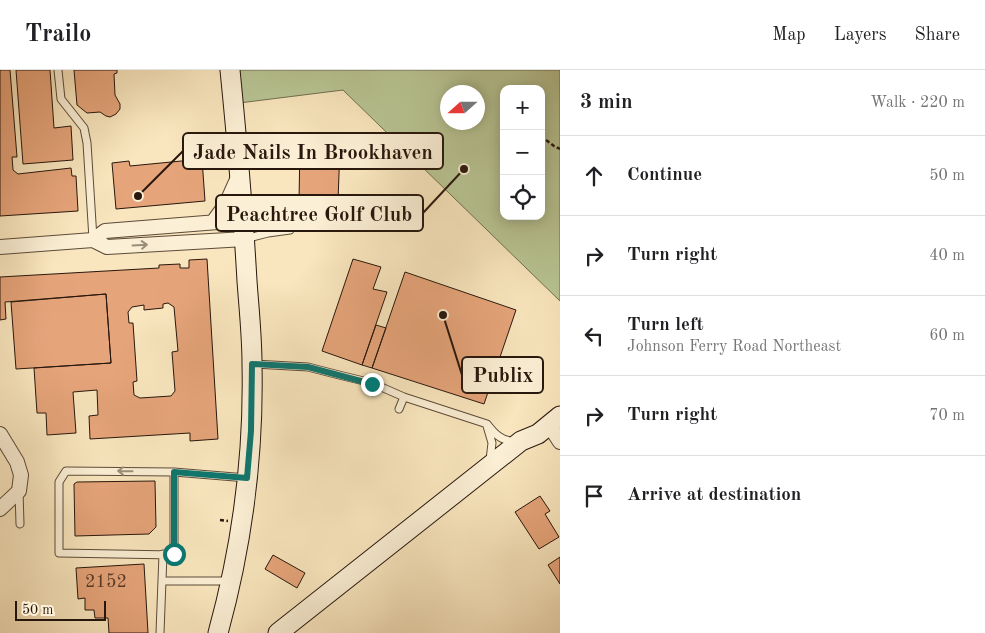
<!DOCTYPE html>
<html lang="en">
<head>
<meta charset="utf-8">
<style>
  :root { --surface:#fff; --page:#f2f2f2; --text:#202124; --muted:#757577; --line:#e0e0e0 }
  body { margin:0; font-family:"Old Standard TT",serif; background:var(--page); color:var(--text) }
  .controls { position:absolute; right:15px; top:15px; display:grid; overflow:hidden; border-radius:10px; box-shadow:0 2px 12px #0003 }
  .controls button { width:45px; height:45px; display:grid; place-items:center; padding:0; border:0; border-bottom:1px solid var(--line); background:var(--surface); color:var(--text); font:25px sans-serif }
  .compass { position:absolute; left:440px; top:15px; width:45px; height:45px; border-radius:50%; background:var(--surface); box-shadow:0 2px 12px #0003; rotate:249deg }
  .scale { position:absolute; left:15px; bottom:12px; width:91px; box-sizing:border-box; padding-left:5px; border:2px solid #28170d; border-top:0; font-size:14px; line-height:18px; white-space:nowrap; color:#28170d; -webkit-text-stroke:4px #fbefd5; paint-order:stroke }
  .stop { position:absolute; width:15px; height:15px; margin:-11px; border:4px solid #0f766e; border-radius:50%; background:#fff }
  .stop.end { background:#0f766e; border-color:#fff; box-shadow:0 1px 5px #0008 }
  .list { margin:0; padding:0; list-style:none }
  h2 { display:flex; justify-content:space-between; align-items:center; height:65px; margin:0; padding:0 20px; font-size:21px }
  h2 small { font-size:16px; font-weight:400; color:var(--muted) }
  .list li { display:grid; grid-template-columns:32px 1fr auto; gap:15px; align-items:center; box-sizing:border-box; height:80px; padding:0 20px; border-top:1px solid var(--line) }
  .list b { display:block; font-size:19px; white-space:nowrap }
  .list p { margin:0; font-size:16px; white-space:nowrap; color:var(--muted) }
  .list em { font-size:16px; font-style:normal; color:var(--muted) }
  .icon { flex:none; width:28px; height:28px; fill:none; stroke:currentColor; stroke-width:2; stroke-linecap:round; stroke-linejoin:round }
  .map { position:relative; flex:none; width:560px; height:563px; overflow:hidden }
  header { display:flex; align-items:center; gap:30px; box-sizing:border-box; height:70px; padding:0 25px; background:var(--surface); border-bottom:1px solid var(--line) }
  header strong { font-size:24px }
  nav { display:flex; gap:28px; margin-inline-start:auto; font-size:18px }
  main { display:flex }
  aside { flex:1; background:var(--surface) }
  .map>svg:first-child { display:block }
</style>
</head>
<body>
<header>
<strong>Trailo</strong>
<nav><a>Map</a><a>Layers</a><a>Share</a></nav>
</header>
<main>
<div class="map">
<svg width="560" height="563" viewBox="0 0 560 563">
  <rect width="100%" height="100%" fill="#f9e6be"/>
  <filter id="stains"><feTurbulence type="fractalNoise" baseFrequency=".004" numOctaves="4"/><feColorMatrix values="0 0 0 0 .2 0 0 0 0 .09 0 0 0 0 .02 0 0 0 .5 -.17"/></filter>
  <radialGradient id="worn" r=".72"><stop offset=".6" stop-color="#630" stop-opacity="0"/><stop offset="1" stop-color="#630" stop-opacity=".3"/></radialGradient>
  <!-- green -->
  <path fill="#b9c695" stroke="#706e51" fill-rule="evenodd" d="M 225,0 L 560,0 L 560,231 L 343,20 L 231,34 ZM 504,19 L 541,19 L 541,146 L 504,146 ZM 448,22 L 478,22 L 478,52 L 448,52 Z"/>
  <!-- building -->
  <path fill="#e6a47a" stroke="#28170d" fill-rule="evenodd" d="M 0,0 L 10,0 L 17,87 L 12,87 L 13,100 L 18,104 L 71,98 L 72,106 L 76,106 L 78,141 L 0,146 Z
    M 16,0 L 50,0 L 54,58 L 71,56 L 73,90 L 23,94 Z
    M 74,0 L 117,0 L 117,3 L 114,4 L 115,25 L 120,34 L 120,39 L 116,44 L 110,47 L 106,46 L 100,42 L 87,43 L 77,35 Z
    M 300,75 L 340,76 L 338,131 L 299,131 Z
    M 202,89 L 205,131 L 116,139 L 112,93 L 129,91 L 130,96 Z
    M 207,189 L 218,369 L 190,371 L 190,363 L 90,369 L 89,346 L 98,345 L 97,320 L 73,322 L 76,363 L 47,365 L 46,343 L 37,343 L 34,298 L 111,293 L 106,224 L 5,232 L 6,249 L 0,250 L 0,207 L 159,198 L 159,195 L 180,194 L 180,198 L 189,198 L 189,190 ZM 168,233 L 174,237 L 178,281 L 172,282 L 175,321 L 171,326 L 140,328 L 134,325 L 133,312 L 137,311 L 133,253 L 129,253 L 128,242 L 132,237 L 144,235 L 144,240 L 163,238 L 163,234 Z
    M 353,189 L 381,197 L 373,219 L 387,222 L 362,295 L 322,281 Z
    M 405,202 L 516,240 L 484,334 L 372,298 Z
    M 106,224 L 111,293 L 16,299 L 11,232 Z
    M 376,255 L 386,258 L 372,298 L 362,295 Z
    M 155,411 L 156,457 L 149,464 L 75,466 L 74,414 L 77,412 Z
    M 540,426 L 550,441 L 545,444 L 559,467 L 539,479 L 515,442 Z
    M 273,485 L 305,503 L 297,518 L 265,499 Z
    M 560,487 L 560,514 L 548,495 Z
    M 144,494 L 148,563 L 109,563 L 108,548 L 95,548 L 94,540 L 85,540 L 85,528 L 78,529 L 76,498 Z"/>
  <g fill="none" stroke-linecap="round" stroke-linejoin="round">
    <defs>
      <path id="lane" d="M 58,0 L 61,29 L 84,58 L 87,73 L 93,169
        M 245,169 L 268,163 L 290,160
        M 253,294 L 308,297 L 339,305 L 372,313 L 404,327 L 487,354 C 494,363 501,371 513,371
        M 399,339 L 404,327
        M 487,356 L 492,373 L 490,390
        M 174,402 L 174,485 L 59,483 L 59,412 L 66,401 L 174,402 L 247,408
        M 19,421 L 20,454
        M 162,511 L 229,511
        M 160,563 L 163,484"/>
      <path id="street" d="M 213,152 L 226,134 L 239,105
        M 93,170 L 107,177 L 245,169
        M 0,177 L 93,170 L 105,161 L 243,150
        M 549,355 L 560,372
        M 0,364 L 17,392 L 21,405 L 19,421 L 0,439"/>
      <path id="secondary" d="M 218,563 C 242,476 254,384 252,294 C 252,266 249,239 247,211 C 243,140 237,70 230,0
        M 278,563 L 521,371 L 538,364 L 560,346"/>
    </defs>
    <!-- lane casing -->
    <use href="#lane" stroke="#5c4b39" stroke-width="9"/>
    <!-- street casing -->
    <use href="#street" stroke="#5c4b39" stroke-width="16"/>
    <!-- secondary casing -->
    <use href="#secondary" stroke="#28170d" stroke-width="21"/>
    <!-- path -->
    <path stroke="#28170d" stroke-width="2.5" stroke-dasharray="4 2.5" stroke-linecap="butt" d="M 541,66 L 554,76 L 560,79
      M 220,450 L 228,451"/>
    <!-- lane -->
    <use href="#lane" stroke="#fbefd5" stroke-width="7"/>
    <!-- street -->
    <use href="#street" stroke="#fbefd5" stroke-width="14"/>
    <!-- secondary -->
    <use href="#secondary" stroke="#fbefd5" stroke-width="19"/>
  </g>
  <!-- one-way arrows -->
  <defs><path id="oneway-shaft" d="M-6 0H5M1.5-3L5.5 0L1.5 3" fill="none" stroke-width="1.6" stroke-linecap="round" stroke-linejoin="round" transform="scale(1.25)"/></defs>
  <g stroke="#9c8e7b">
    <use href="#oneway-shaft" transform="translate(140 175) rotate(-3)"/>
    <use href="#oneway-shaft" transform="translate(125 401) rotate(-179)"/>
  </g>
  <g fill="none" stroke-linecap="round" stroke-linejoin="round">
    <!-- route -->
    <path stroke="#0f766e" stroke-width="6" d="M 174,484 L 174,402 L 247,408 L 251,361 L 252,294 L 308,297 L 372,314"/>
  </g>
  <g text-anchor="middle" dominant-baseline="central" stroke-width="4" stroke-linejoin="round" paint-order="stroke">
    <!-- number labels -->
    <g font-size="18" fill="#583a28">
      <text x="106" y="512">2152</text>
    </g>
  </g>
  <!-- callouts -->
  <path fill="none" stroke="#28170d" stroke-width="2" d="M138 126L183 81M464 99L423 143M443 245L462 305"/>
  <g fill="#28170d" stroke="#fbefd5" stroke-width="2">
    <circle cx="138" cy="126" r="5"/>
    <circle cx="464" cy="99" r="5"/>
    <circle cx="443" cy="245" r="5"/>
  </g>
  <g fill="#fbefd5" stroke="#28170d" stroke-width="2">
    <rect x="183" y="63" width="260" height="36" rx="5"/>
    <rect x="216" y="125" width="207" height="36" rx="5"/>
    <rect x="462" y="287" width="81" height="36" rx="5"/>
  </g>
  <g font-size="21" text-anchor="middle" font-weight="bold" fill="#28170d">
    <text x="313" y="89">Jade Nails In Brookhaven</text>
    <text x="319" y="151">Peachtree Golf Club</text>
    <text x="503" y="312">Publix</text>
  </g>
  <rect width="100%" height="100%" filter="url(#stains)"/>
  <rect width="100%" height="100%" fill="url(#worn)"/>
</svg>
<div class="controls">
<button>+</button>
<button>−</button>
<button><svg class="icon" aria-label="locate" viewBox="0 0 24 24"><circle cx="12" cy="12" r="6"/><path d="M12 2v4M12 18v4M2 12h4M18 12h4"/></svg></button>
</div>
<svg class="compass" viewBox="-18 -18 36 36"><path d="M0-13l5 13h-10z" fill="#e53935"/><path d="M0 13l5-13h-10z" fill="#757577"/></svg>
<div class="scale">50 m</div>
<div class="stop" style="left:174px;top:484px"></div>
<div class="stop end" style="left:372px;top:314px"></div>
</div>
<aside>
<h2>3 min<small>Walk · 220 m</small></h2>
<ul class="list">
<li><svg class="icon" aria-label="ahead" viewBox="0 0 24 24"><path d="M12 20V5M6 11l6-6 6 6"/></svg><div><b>Continue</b></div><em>50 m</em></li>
<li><svg class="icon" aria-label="right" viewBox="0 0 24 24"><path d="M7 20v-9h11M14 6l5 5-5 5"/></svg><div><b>Turn right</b></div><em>40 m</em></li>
<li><svg class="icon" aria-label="left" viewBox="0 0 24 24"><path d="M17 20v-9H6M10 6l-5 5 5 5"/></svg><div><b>Turn left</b><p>Johnson Ferry Road Northeast</p></div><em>60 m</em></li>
<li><svg class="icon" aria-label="right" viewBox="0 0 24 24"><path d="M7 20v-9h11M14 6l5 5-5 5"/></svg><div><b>Turn right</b></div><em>70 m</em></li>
<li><svg class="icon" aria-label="arrive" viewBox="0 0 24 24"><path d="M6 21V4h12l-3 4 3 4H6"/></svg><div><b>Arrive at destination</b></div></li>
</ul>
</aside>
</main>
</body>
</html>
